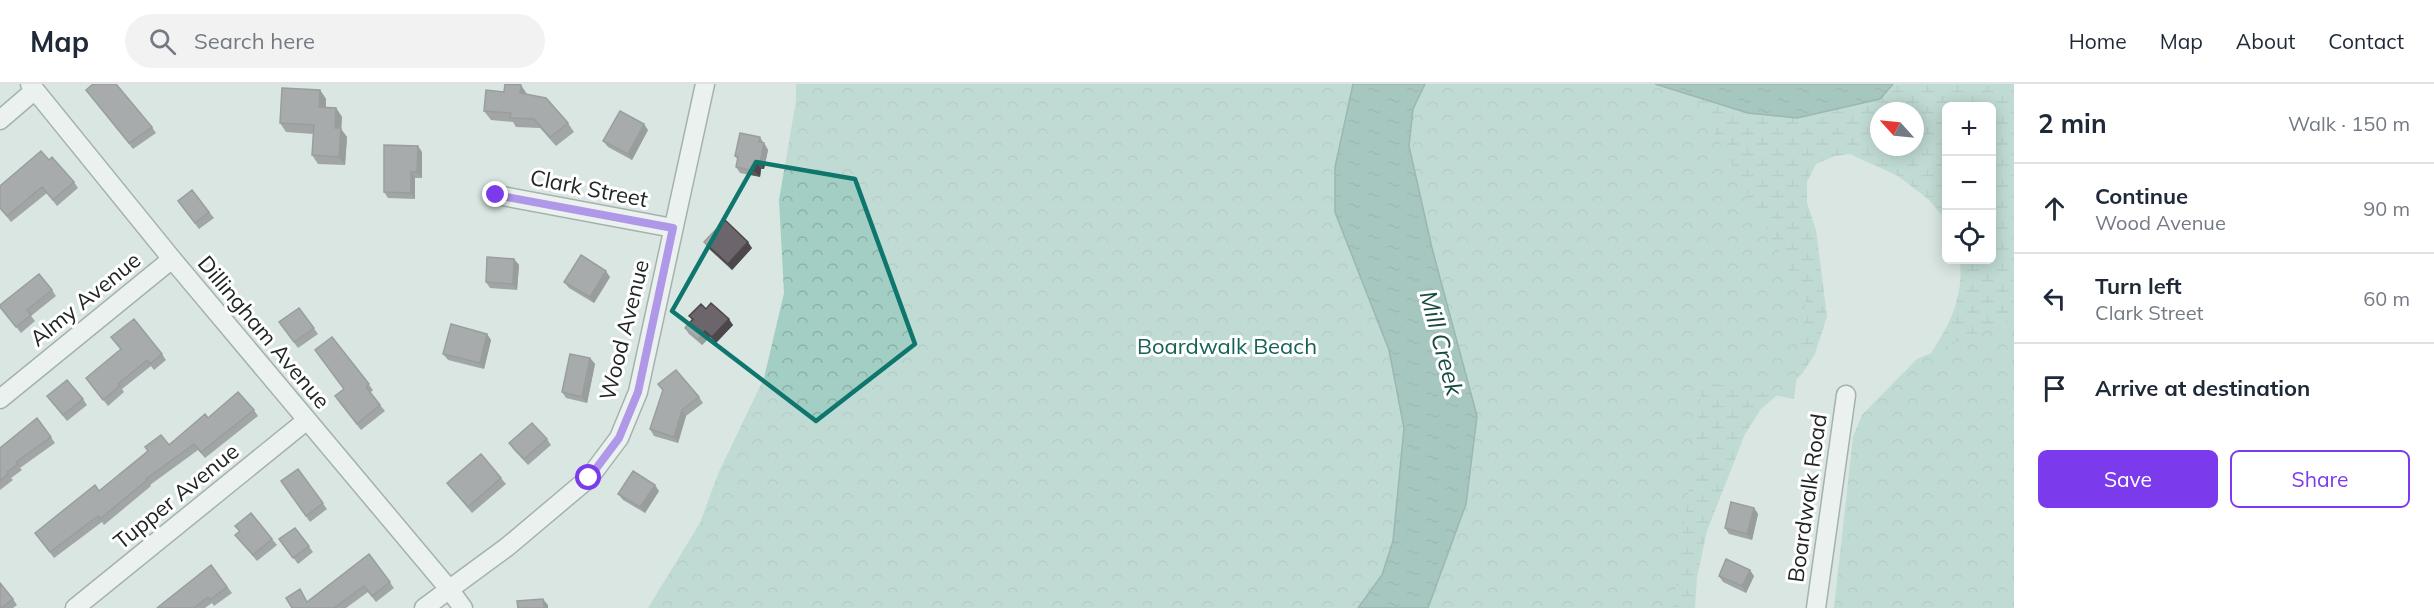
<!DOCTYPE html>
<html lang="en">
<head>
<meta charset="utf-8">
<style>
  :root { --surface:#fff; --page:#f2f2f3; --text:#1f2937; --muted:#747a83; --line:#e0e1e3; --accent:#7c3aed }
  body { margin:0; font-family:Mulish,sans-serif; background:var(--page); color:var(--text) }
  .controls { position:absolute; right:18px; top:18px; display:grid; overflow:hidden; border-radius:9px; box-shadow:0 3px 15px #0003 }
  .controls button { width:54px; height:54px; display:grid; place-items:center; padding:0; border:0; border-bottom:2px solid var(--line); background:var(--surface); color:var(--text); font:30px sans-serif }
  .compass { position:absolute; left:1870px; top:18px; width:54px; height:54px; border-radius:50%; background:var(--surface); box-shadow:0 3px 15px #0003; rotate:297deg }
  .stop { position:absolute; width:18px; height:18px; margin:-14px; border:4px solid #7c3aed; border-radius:50%; background:#fff }
  .stop.end { background:#7c3aed; border-color:#fff; box-shadow:0 2px 6px #0008 }
  .list { margin:0; padding:0; list-style:none }
  h2 { display:flex; justify-content:space-between; align-items:center; height:78px; margin:0; padding:0 24px; font-size:26px }
  h2 small { font-size:20px; font-weight:400; color:var(--muted) }
  .list li { display:grid; grid-template-columns:39px 1fr auto; gap:18px; align-items:center; box-sizing:border-box; height:90px; padding:0 24px; border-top:2px solid var(--line) }
  .list b { display:block; font-size:22px; white-space:nowrap }
  .list p { margin:0; font-size:20px; white-space:nowrap; color:var(--muted) }
  .list em { font-size:20px; font-style:normal; color:var(--muted) }
  .actions { display:flex; gap:12px; padding:18px 24px }
  .actions a { flex:1; padding:14px 0; border:2px solid var(--accent); border-radius:9px; text-align:center; font-size:21px; color:var(--accent) }
  .actions .main { background:var(--accent); color:#fff }
  .icon { flex:none; width:33px; height:33px; fill:none; stroke:currentColor; stroke-width:2; stroke-linecap:round; stroke-linejoin:round }
  .map { position:relative; flex:none; width:2014px; height:524px; overflow:hidden }
  header { display:flex; align-items:center; gap:36px; box-sizing:border-box; height:84px; padding:0 30px; background:var(--surface); border-bottom:2px solid var(--line) }
  header strong { font-size:28px }
  nav { display:flex; gap:33px; margin-inline-start:auto; font-size:21px }
  .search { width:420px; height:54px; background:var(--page); display:flex; align-items:center; gap:15px; box-sizing:border-box; padding:0 21px; border-radius:33px; color:var(--muted); font-size:22px }
  main { display:flex }
  aside { flex:1; background:var(--surface) }
  .map>svg:first-child { display:block }
</style>
</head>
<body>
<header>
<strong>Map</strong>
<div class="search"><svg class="icon" aria-label="search" viewBox="0 0 24 24"><circle cx="10" cy="10" r="6"/><path d="M15 15l6 6"/></svg>Search here</div>
<nav><a>Home</a><a>Map</a><a>About</a><a>Contact</a></nav>
</header>
<main>
<div class="map">
<svg width="2014" height="524" viewBox="0 0 2014 524">
  <defs>
    <pattern id="wetland-marsh" width="20" height="14" patternUnits="userSpaceOnUse" patternTransform="scale(1.5)"><rect width="20" height="14" fill="#a3cec4"/><path d="M1 5h8M5 5V1M11 12h8M15 12V8" fill="none" stroke="#8cb1a8"/></pattern>
    <pattern id="park-crowns" width="20" height="18" patternUnits="userSpaceOnUse" patternTransform="scale(1.5)"><rect width="20" height="18" fill="#a3cec4"/><path d="M2 6a3 3 0 1 1 6 0M12 15a3 3 0 1 1 6 0" fill="none" stroke="#8cb1a8"/></pattern>
    <pattern id="water-ripples" width="26" height="14" patternUnits="userSpaceOnUse" patternTransform="scale(1.5)"><rect width="26" height="14" fill="#68a396"/><path d="M2 4q2-2 4 0t4 0M15 11q2-2 4 0t4 0" fill="none" stroke="#55857a"/></pattern>
  </defs>
  <rect width="100%" height="100%" fill="#d9e6e2"/>
  <!-- wetland -->
  <path fill="url(#wetland-marsh)" fill-rule="evenodd" d="M 1425,0 L 1880,15 L 1893,0 L 2014,0 L 2014,524 L 1913,296 C 1939,257 1965,225 1960,176 L 1992,176 L 1992,22 L 1946,22 L 1946,136 L 1929,116 L 1898,92 L 1850,70 L 1835,72 L 1816,80 L 1807,98 L 1807,119 L 1816,146 L 1827,232 L 1815,270 L 1802,290 L 1761,325 L 1745,350 L 1707,447 L 1697,493 L 1695,524 L 1428,524 ZM 1879,27 L 1915,27 L 1915,63 L 1879,63 Z"/>
  <!-- park -->
  <path fill="url(#park-crowns)" d="M 796,0 L 1700,0 L 1695,13 L 1806,217 L 1794,315 L 1703,297 L 1673,524 L 648,524 L 700,439 L 718,390 L 764,294 L 784,209 L 779,116 L 796,17 Z
    M 2014,234 L 2014,524 L 1834,524 L 1853,353 L 1862,331 L 1917,275 Z"/>
  <!-- water -->
  <path fill="url(#water-ripples)" stroke="#537d74" stroke-width="1.5" d="M 1353,0 L 1425,0 L 1413,25 L 1409,62 L 1432,164 L 1477,332 L 1466,420 L 1428,524 L 1358,524 L 1382,491 L 1393,457 L 1404,344 L 1389,266 L 1335,128 L 1335,83 Z
    M 1655,0 L 1893,0 L 1880,15 L 1797,34 L 1748,29 Z"/>
  <g fill="none" stroke-linecap="round" stroke-linejoin="round">
    <defs>
      <path id="street" d="M 30,0 L 172,175 L 449,505 L 463,524
        M 0,36 L 35,6
        M 497,111 L 673,144
        M 0,315 L 172,175
        M 75,524 L 307,336
        M 424,524 L 507,463 L 589,394 L 619,354 L 638,308 L 705,0
        M 1816,524 L 1846,311"/>
    </defs>
    <!-- street casing -->
    <use href="#street" stroke="#67726f" stroke-width="21"/>
    <!-- street -->
    <use href="#street" stroke="#fff" stroke-width="18"/>
  </g>
  <!-- wall -->
  <path fill="#5d575c" d="M 86,6 L 152,43 L 156,49 L 133,65 Z
    M 320,6 L 326,15 L 326,24 L 336,24 L 342,33 L 341,45 L 347,53 L 345,81 L 318,80 L 312,71 L 313,50 L 286,48 L 280,39 Z
    M 527,10 L 568,39 L 574,48 L 556,62 L 540,44 L 516,43 L 513,38 L 491,36 L 484,27 Z
    M 648,46 L 632,76 L 608,63 L 603,57 Z
    M 760,53 L 768,66 L 764,85 L 761,85 L 760,93 L 740,89 L 736,83 L 738,76 L 735,72 Z
    M 422,68 L 422,94 L 415,94 L 415,115 L 388,114 L 384,108 Z
    M 49,76 L 74,98 L 78,104 L 57,122 L 47,109 L 11,138 L 0,124 L 0,102 Z
    M 192,106 L 214,134 L 199,145 L 182,123 Z
    M 704,158 L 752,164 L 732,186 L 708,164 Z
    M 514,175 L 519,181 L 517,206 L 490,204 L 486,198 Z
    M 610,193 L 594,219 L 569,204 L 564,198 Z
    M 52,206 L 56,212 L 31,232 L 35,237 L 21,249 L 0,223 Z
    M 299,224 L 318,250 L 298,264 L 279,238 Z
    M 706,225 L 733,241 L 716,259 L 710,253 L 702,261 L 689,250 L 685,244 L 692,236 L 689,232 Z
    M 487,250 L 491,256 L 484,285 L 448,276 L 443,270 Z
    M 332,253 L 373,306 L 370,309 L 385,327 L 361,346 L 339,318 L 344,305 Z
    M 162,270 L 166,276 L 154,286 L 151,282 L 122,305 L 124,308 L 108,322 L 86,294 Z
    M 590,274 L 595,280 L 587,319 L 566,314 L 562,308 Z
    M 658,300 L 699,313 L 703,319 L 686,332 L 678,359 L 654,352 L 650,345 L 663,307 Z
    M 47,312 L 83,315 L 87,321 L 67,337 Z
    M 254,326 L 258,332 L 205,374 L 198,366 L 150,401 L 151,402 L 104,441 L 102,438 L 54,474 L 35,449 L 208,334 Z
    M 37,334 L 55,359 L 20,384 L 22,386 L 11,394 L 13,396 L 0,406 L 0,364 Z
    M 547,355 L 551,361 L 528,381 L 513,365 L 509,359 Z
    M 298,385 L 327,425 L 310,438 L 281,397 Z
    M 501,394 L 506,400 L 472,429 L 447,399 Z
    M 659,407 L 645,429 L 623,416 L 618,410 Z
    M 1754,424 L 1758,430 L 1752,456 L 1729,450 L 1725,444 Z
    M 235,442 L 272,455 L 277,461 L 257,477 L 235,451 L 239,447 Z
    M 295,444 L 313,468 L 298,480 L 279,455 Z
    M 369,470 L 394,504 L 376,518 L 368,508 L 346,524 L 292,524 L 308,517 Z
    M 211,481 L 232,509 L 214,522 L 212,519 L 205,524 L 157,524 Z
    M 1719,492 L 1754,492 L 1746,509 L 1723,498 Z
    M 13,515 L 17,521 L 13,524 L 0,524 Z"/>
  <!-- shaded-wall -->
  <path fill="#4c474b" d="M 521,1 L 527,10 L 520,9 Z
    M 320,6 L 326,15 L 325,32 L 319,23 Z
    M 336,24 L 342,33 L 341,45 L 347,53 L 345,81 L 339,73 L 335,44 Z
    M 644,40 L 648,46 L 632,76 L 628,70 Z
    M 764,59 L 768,66 L 764,85 L 760,79 Z
    M 418,62 L 422,68 L 422,94 L 417,88 Z
    M 757,79 L 761,85 L 760,93 L 755,87 Z
    M 411,88 L 415,94 L 415,115 L 411,109 Z
    M 748,158 L 752,164 L 732,186 L 728,180 Z
    M 514,175 L 519,181 L 517,206 L 513,200 Z
    M 606,187 L 610,193 L 594,219 L 590,213 Z
    M 729,235 L 733,241 L 716,259 L 712,253 Z
    M 705,247 L 710,253 L 702,261 L 698,255 Z
    M 487,250 L 491,256 L 484,285 L 480,279 Z
    M 590,274 L 595,280 L 587,319 L 582,313 Z
    M 682,326 L 686,332 L 678,359 L 674,353 Z
    M 655,401 L 659,407 L 645,429 L 640,423 Z
    M 1754,424 L 1758,430 L 1752,456 L 1747,450 Z
    M 1750,486 L 1754,492 L 1746,509 L 1742,502 Z
    M 543,515 L 548,521 L 548,524 L 544,524 Z"/>
  <!-- building -->
  <path fill="#6c656b" stroke="#4c474b" stroke-width="1.5" d="M 93,0 L 116,0 L 152,43 L 129,59 L 86,6 Z
    M 505,0 L 521,1 L 520,9 L 546,14 L 568,39 L 550,53 L 534,35 L 510,34 L 511,29 L 484,27 L 486,6 L 504,8 Z
    M 282,4 L 320,6 L 319,23 L 336,24 L 335,44 L 341,44 L 339,73 L 312,71 L 314,41 L 280,39 Z
    M 620,27 L 644,40 L 628,70 L 603,57 Z
    M 740,49 L 760,53 L 759,58 L 764,59 L 760,79 L 757,79 L 755,87 L 736,83 L 738,73 L 735,72 Z
    M 384,61 L 418,62 L 417,88 L 411,88 L 411,109 L 384,108 Z
    M 41,67 L 49,76 L 52,73 L 74,98 L 53,116 L 42,103 L 7,132 L 0,124 L 0,102 Z
    M 192,106 L 209,128 L 195,139 L 178,117 Z
    M 725,136 L 748,158 L 728,180 L 704,158 Z
    M 581,171 L 606,187 L 590,213 L 564,198 Z
    M 487,173 L 514,175 L 513,200 L 486,198 Z
    M 39,190 L 52,206 L 27,226 L 31,231 L 16,243 L 0,223 L 0,221 Z
    M 711,219 L 729,235 L 712,253 L 705,247 L 698,255 L 685,244 L 693,235 L 689,232 L 701,220 L 706,225 Z
    M 299,224 L 314,244 L 294,258 L 279,238 Z
    M 134,235 L 162,270 L 150,280 L 147,276 L 118,300 L 120,302 L 103,316 L 86,294 L 121,265 L 111,253 Z
    M 451,240 L 487,250 L 480,279 L 443,270 Z
    M 332,253 L 369,300 L 366,303 L 380,321 L 357,340 L 335,312 L 344,305 L 315,266 Z
    M 570,270 L 590,274 L 582,313 L 562,308 Z
    M 676,286 L 699,313 L 682,326 L 674,353 L 650,345 L 663,306 L 658,300 Z
    M 67,296 L 83,315 L 63,331 L 47,312 Z
    M 238,308 L 254,326 L 201,368 L 194,360 L 146,395 L 147,396 L 100,435 L 98,432 L 50,468 L 35,449 L 95,401 L 99,407 L 148,367 L 145,363 L 161,351 L 169,361 L 205,330 L 208,334 Z
    M 37,334 L 51,353 L 16,378 L 18,380 L 7,388 L 8,390 L 0,397 L 0,364 Z
    M 532,339 L 547,355 L 524,375 L 509,359 Z
    M 481,370 L 501,394 L 468,423 L 447,399 Z
    M 298,385 L 323,419 L 306,432 L 281,397 Z
    M 633,387 L 655,401 L 640,423 L 618,410 Z
    M 1731,418 L 1754,424 L 1747,450 L 1725,444 Z
    M 251,429 L 272,455 L 253,471 L 235,451 L 240,447 L 235,442 Z
    M 295,444 L 309,462 L 293,474 L 279,455 Z
    M 369,470 L 390,498 L 372,512 L 364,502 L 334,524 L 292,524 L 286,514 L 300,505 L 307,518 Z
    M 1726,475 L 1750,486 L 1742,502 L 1719,492 Z
    M 211,481 L 227,503 L 210,516 L 208,513 L 194,524 L 157,524 Z
    M 0,499 L 13,515 L 1,524 L 0,524 Z
    M 543,515 L 544,524 L 518,524 L 517,517 Z"/>
  <g fill="none" stroke-linecap="round" stroke-linejoin="round">
    <!-- route -->
    <path stroke="#7c3aed" stroke-width="8" d="M 496,111 L 673,144 L 638,308 L 619,354 L 589,394"/>
  </g>
  <!-- marked area -->
  <path d="M0 0H2014V524H0ZM 756,78 L 855,95 L 915,260 L 816,337 L 672,227 Z" fill="#d9e6e2" fill-opacity=".55" fill-rule="evenodd"/>
  <path fill="none" stroke="#0f766e" stroke-width="4.5" stroke-linejoin="round" d="M 756,78 L 855,95 L 915,260 L 816,337 L 672,227 Z"/>
  <g text-anchor="middle" dominant-baseline="central" stroke-width="6" stroke-linejoin="round" paint-order="stroke">
    <!-- street labels -->
    <g font-size="22" fill="#212524" stroke="#fff">
      <text transform="translate(589 104) rotate(11)">Clark Street</text>
      <text transform="translate(85 215) rotate(-39)">Almy Avenue</text>
      <text transform="translate(624 246) rotate(-76)">Wood Avenue</text>
      <text transform="translate(264 248) rotate(50)">Dillingham Avenue</text>
      <text transform="translate(176 412) rotate(-39)">Tupper Avenue</text>
      <text transform="translate(1807 414) rotate(-82)">Boardwalk Road</text>
    </g>
    <!-- park labels -->
    <g font-size="22" fill="#146356" stroke="#fff">
      <text x="1227" y="262">Boardwalk Beach</text>
    </g>
    <!-- water labels -->
    <g font-size="24" font-style="italic" fill="#174b42" stroke="#fff">
      <text transform="translate(1442 259) rotate(75)">Mill Creek</text>
    </g>
  </g>
</svg>
<div class="controls">
<button>+</button>
<button>−</button>
<button><svg class="icon" aria-label="locate" viewBox="0 0 24 24"><circle cx="12" cy="12" r="6"/><path d="M12 2v4M12 18v4M2 12h4M18 12h4"/></svg></button>
</div>
<svg class="compass" viewBox="-18 -18 36 36"><path d="M0-13l5 13h-10z" fill="#e53935"/><path d="M0 13l5-13h-10z" fill="#747a83"/></svg>
<div class="stop" style="left:589px;top:394px"></div>
<div class="stop end" style="left:496px;top:111px"></div>
</div>
<aside>
<h2>2 min<small>Walk · 150 m</small></h2>
<ul class="list">
<li><svg class="icon" aria-label="ahead" viewBox="0 0 24 24"><path d="M12 20V5M6 11l6-6 6 6"/></svg><div><b>Continue</b><p>Wood Avenue</p></div><em>90 m</em></li>
<li><svg class="icon" aria-label="left" viewBox="0 0 24 24"><path d="M17 20v-9H6M10 6l-5 5 5 5"/></svg><div><b>Turn left</b><p>Clark Street</p></div><em>60 m</em></li>
<li><svg class="icon" aria-label="arrive" viewBox="0 0 24 24"><path d="M6 21V4h12l-3 4 3 4H6"/></svg><div><b>Arrive at destination</b></div></li>
</ul>
<div class="actions"><a class="main">Save</a><a>Share</a></div>
</aside>
</main>
</body>
</html>
